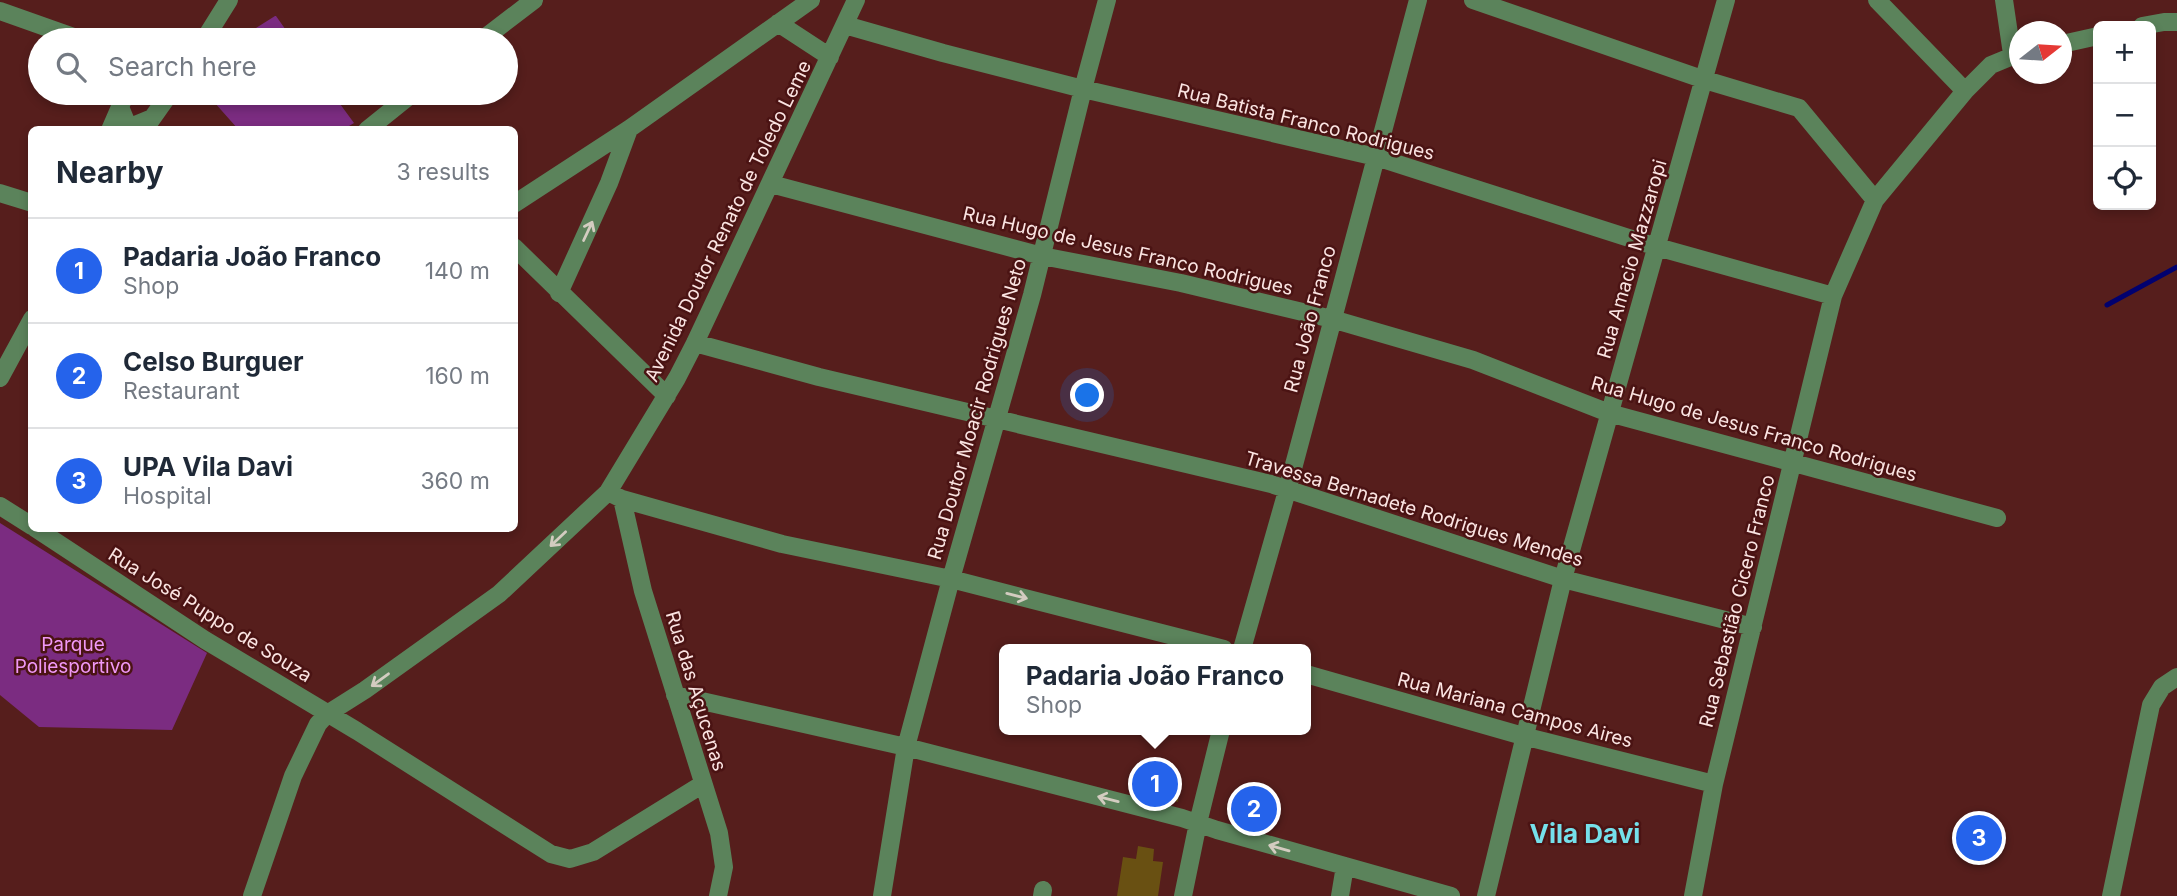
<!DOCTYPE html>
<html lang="en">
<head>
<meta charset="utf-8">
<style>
  :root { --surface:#fff; --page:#f2f2f3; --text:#1f2937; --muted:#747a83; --line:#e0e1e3; --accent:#2563eb }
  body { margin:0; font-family:Inter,sans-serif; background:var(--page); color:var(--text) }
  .controls { position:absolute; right:21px; top:21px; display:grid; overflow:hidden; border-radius:10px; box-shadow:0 4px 10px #0003 }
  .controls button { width:63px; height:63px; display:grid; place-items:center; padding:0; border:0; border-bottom:2px solid var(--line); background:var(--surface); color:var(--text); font:35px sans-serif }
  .compass { position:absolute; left:2009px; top:21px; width:63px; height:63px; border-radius:50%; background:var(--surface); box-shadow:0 4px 10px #0003; rotate:73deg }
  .you { position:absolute; left:1088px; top:396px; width:24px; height:24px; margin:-18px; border:5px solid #fff; border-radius:50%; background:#1a73e8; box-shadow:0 0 0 10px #1a73e833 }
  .badge { display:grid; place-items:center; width:46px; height:46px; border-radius:50%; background:var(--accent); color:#fff; font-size:23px; font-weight:700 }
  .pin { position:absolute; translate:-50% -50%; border:4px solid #fff; box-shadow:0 2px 7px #0006 }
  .popup { position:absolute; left:999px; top:644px; width:312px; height:91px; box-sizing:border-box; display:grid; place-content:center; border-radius:10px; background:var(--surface); filter:drop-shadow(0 2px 5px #0005); font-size:23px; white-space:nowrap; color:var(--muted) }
  .popup b { font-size:26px; color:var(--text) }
  .popup::after { content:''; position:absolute; left:50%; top:100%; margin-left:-14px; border:14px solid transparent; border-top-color:var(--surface) }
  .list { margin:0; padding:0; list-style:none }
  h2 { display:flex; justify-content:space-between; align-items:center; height:91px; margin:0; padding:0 28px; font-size:30px }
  h2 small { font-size:23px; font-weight:400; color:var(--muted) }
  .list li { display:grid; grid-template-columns:46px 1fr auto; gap:21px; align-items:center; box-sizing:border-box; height:105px; padding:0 28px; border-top:2px solid var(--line) }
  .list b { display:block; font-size:26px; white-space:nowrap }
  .list p { margin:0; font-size:23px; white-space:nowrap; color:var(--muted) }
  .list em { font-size:23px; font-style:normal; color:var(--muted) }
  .icon { flex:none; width:38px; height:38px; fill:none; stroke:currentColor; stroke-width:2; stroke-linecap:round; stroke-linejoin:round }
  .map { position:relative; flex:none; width:2177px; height:896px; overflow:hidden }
  .search { position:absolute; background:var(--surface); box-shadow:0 4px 10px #0003; left:28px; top:28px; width:490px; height:77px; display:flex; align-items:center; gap:18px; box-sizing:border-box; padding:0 24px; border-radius:38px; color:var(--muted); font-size:26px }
  .panel { position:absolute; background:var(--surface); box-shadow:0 4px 10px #0003; left:28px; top:126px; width:490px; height:406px; border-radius:10px }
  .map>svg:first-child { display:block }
</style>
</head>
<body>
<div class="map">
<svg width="2177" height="896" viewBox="0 0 2177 896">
  <rect width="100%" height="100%" fill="#561e1c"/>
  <!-- green -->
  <path fill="#7b2c81" d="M 276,16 L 293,40 L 237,40 L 275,16 Z
    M 206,93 L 332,93 L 354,123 L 344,129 L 238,129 Z
    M 0,523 L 207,653 L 172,730 L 39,727 L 0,695 Z"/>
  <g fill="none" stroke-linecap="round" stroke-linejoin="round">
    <!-- stream -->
    <path stroke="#01016f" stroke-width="5" d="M 2107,305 L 2177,267"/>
  </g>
  <!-- building -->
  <path fill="#695012" d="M 1134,768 L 1180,781 L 1178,802 L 1129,788 Z
    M 1237,791 L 1277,802 L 1271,827 L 1230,816 Z
    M 1138,846 L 1154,849 L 1153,861 L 1163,862 L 1158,896 L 1117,896 L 1123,857 L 1136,859 Z"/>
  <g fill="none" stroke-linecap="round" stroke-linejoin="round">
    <!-- minor -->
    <path stroke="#5b835b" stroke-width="18" d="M 1473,0 L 1705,80 L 1799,108 L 1875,200
      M 1877,0 L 1965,91
      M 2004,0 L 2012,54
      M 0,11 L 82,40
      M 778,23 L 830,57
      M 845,25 L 943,53 L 1083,89 L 1376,157 L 1657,247 L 1833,296
      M 2142,26 L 2164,22 L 2177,22
      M 204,40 L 229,0
      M 482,40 L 534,0
      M 2062,44 L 2098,36
      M 120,107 L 127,124 L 135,125 L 152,118
      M 146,127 L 170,93
      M 110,130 L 126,93
      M 367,130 L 413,93
      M 771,184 L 1042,256 L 1181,283 L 1332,319 L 1473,360 L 1609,413 L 1997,518
      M 0,193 L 32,203
      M 514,204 L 629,129 L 811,0
      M 514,247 L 667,396
      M 559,293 L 609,183 L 629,129
      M 695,343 L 819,377 L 1271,484 L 1563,579 L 1753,627
      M 0,378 L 32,319
      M 608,492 L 622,499 L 782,544 L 951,579 L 1224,649
      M 622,499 L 643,591 L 719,833 L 724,867 L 718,896
      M 0,506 L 32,526
      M 35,528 L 205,640 L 357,731 L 551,854 L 570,859 L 593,852 L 703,784
      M 1242,649 L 1287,491 L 1418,0
      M 1306,674 L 1523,736 L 1714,784
      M 675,695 L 906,747 L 1182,818 L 1217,830 L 1451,896
      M 252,896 L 293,776 L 318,724 L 327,714 L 365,690 L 499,594 L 608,492 L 677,378 L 695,343 L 856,0
      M 882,896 L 906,747 L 951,579 L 1032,295 L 1083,89 L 1107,0
      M 1042,896 L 1043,890
      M 1183,896 L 1198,823 L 1221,730
      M 1340,896 L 1345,866
      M 1486,896 L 1563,579 L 1726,0
      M 1693,896 L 1714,784 L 1833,296 L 1875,200 L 1965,91 L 1991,65 L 2020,53
      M 2111,896 L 2151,705 L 2162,687 L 2177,677"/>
  </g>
  <!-- one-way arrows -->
  <defs><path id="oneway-shaft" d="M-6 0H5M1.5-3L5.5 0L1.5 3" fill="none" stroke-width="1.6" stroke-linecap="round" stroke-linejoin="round" transform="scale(1.75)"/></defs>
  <g stroke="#d3ccc0">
    <use href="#oneway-shaft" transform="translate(588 231) rotate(-65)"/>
    <use href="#oneway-shaft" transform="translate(558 539) rotate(137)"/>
    <use href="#oneway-shaft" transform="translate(1017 596) rotate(14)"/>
    <use href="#oneway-shaft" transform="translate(380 680) rotate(144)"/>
    <use href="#oneway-shaft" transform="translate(1108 799) rotate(-166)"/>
    <use href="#oneway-shaft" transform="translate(1279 848) rotate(-164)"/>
  </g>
  <g text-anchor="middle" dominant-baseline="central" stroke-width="5" stroke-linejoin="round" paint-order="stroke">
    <!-- street labels -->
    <g font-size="19" fill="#fbe4e2" stroke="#4a1313">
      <text transform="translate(1306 122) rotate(14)">Rua Batista Franco Rodrigues</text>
      <text transform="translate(728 221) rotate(-64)">Avenida Doutor Renato de Toledo Leme</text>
      <text transform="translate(1128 251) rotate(13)">Rua Hugo de Jesus Franco Rodrigues</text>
      <text transform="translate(1632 259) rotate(-74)">Rua Amacio Mazzaropi</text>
      <text transform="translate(1310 319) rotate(-75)">Rua João Franco</text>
      <text transform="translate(977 409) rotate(-74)">Rua Doutor Moacir Rodrigues Neto</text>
      <text transform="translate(1754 429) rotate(16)">Rua Hugo de Jesus Franco Rodrigues</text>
      <text transform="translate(1414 509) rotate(17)">Travessa Bernadete Rodrigues Mendes</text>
      <text transform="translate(1737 601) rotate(-76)">Rua Sebastião Cicero Franco</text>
      <text transform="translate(210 615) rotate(32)">Rua José Puppo de Souza</text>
      <text transform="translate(696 691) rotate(73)">Rua das Açucenas</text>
      <text transform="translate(1515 710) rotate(15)">Rua Mariana Campos Aires</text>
    </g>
    <!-- park labels -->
    <g font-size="19" fill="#f098f7" stroke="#4a1313">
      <text x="73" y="644">Parque<tspan x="73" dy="22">Poliesportivo</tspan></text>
    </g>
    <!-- district labels -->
    <g font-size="26" font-weight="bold" fill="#75e0eb" stroke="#4a1313">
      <text x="1585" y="833">Vila Davi</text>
    </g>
  </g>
</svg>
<div class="controls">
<button>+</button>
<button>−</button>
<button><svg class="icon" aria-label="locate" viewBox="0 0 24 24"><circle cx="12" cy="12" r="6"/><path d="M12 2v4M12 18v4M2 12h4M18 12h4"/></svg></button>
</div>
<svg class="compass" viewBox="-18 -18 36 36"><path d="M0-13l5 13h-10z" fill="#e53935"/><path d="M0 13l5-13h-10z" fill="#747a83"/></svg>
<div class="you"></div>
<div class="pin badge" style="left:1155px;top:784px">1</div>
<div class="popup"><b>Padaria João Franco</b>Shop</div>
<div class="pin badge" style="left:1254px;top:809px">2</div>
<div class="pin badge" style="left:1979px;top:838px">3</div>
<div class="search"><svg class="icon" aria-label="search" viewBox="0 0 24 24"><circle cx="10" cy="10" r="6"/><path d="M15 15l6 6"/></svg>Search here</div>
<section class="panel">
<h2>Nearby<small>3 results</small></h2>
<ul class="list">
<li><span class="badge">1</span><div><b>Padaria João Franco</b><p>Shop</p></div><em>140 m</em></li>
<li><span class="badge">2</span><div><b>Celso Burguer</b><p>Restaurant</p></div><em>160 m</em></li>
<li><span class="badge">3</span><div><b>UPA Vila Davi</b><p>Hospital</p></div><em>360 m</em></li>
</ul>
</section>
</div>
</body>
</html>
